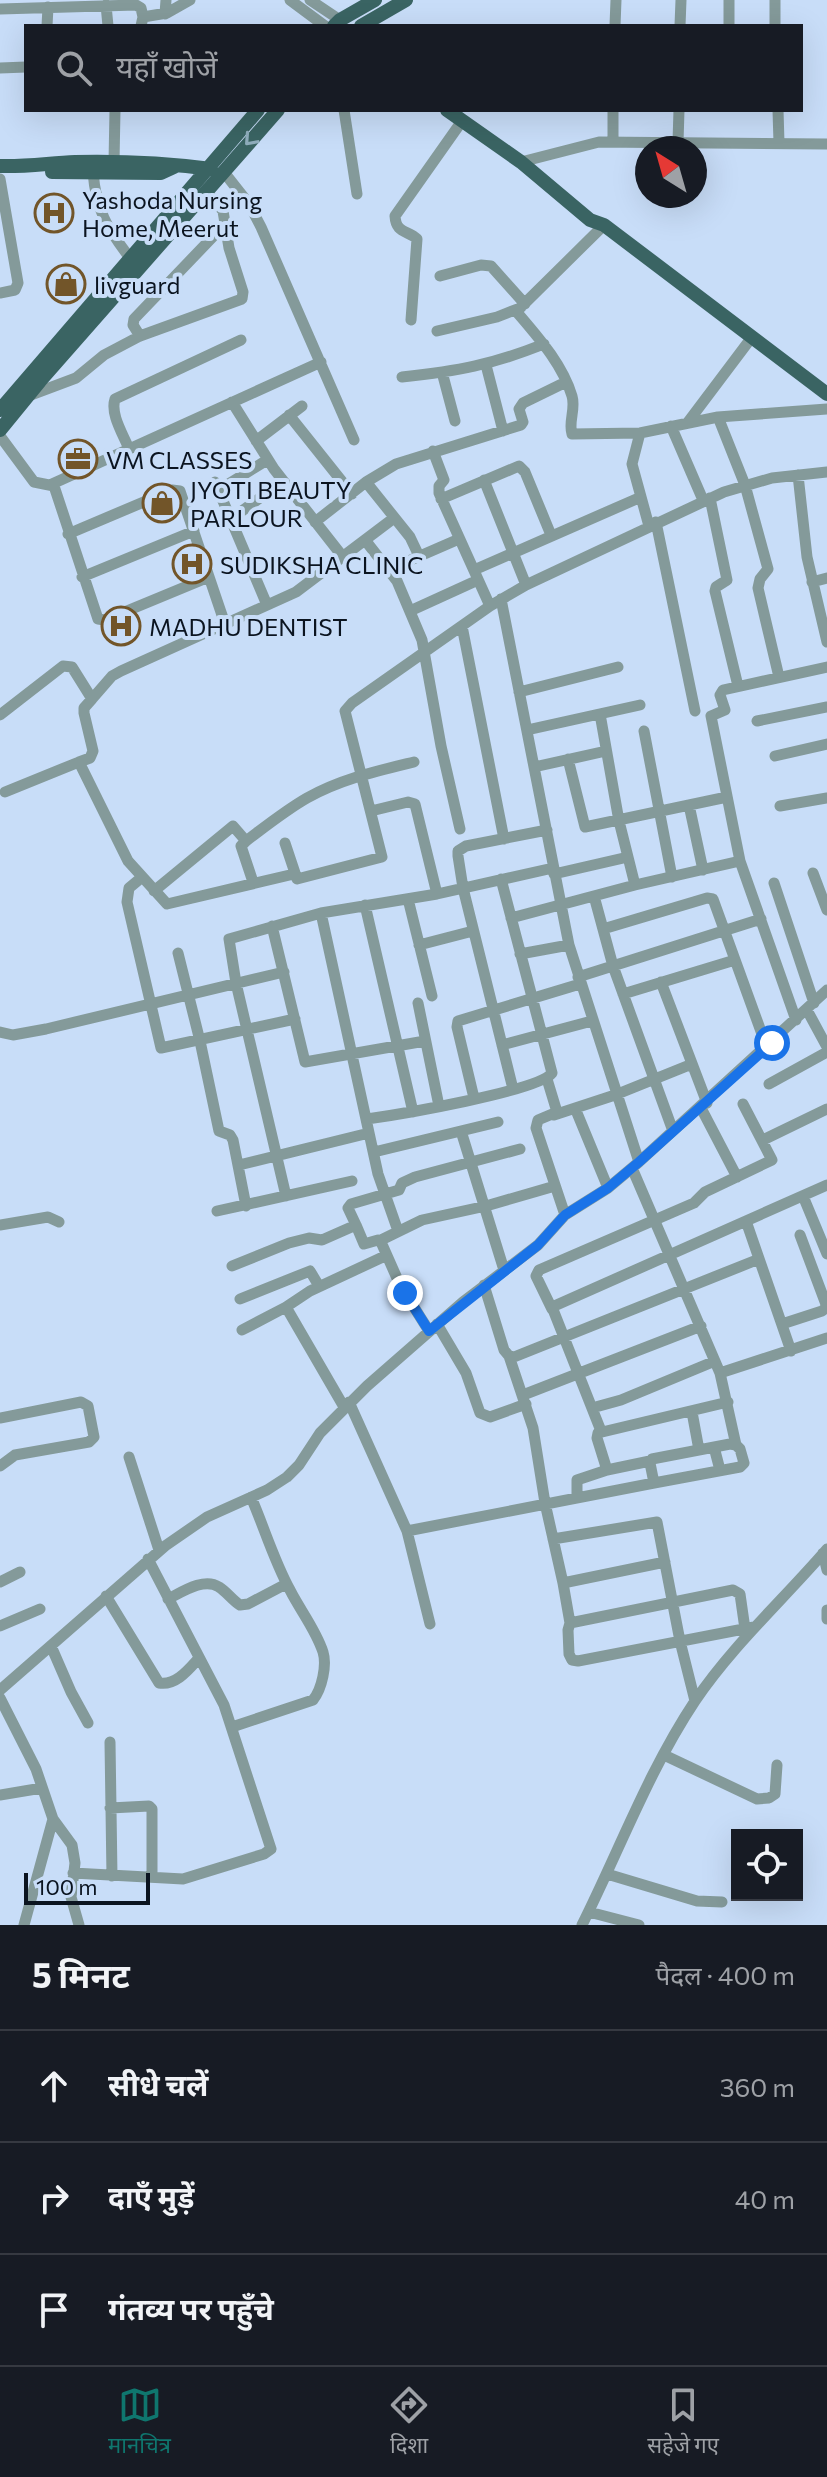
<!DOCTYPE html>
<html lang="hi">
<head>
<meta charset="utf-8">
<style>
  :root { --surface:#171b24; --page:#20242c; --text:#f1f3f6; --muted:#9ea1a6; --line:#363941; --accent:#0f766e }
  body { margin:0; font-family:Commissioner,"Noto Sans Devanagari",sans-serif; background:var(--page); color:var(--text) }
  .controls { position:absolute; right:24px; bottom:24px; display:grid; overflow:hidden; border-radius:0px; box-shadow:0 8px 32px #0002 }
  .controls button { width:72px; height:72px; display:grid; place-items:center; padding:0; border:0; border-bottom:2px solid var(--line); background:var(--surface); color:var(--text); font:40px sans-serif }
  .compass { position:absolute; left:635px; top:136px; width:72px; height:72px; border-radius:50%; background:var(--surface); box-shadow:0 8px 32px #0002; rotate:323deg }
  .scale { position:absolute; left:24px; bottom:20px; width:126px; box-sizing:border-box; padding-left:8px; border:4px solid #0b1420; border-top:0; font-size:22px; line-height:28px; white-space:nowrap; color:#0b1420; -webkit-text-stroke:6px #c8ddf8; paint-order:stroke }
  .stop { position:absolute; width:24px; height:24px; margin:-18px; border:6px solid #1a73e8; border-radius:50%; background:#fff }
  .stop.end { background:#1a73e8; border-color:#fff; box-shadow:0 2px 8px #0008 }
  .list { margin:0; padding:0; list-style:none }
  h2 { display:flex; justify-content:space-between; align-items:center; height:104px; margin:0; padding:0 32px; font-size:34px }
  h2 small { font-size:26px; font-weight:400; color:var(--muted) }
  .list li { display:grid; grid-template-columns:52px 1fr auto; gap:24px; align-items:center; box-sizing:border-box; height:112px; padding:0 32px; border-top:2px solid var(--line) }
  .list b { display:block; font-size:30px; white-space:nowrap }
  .list em { font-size:26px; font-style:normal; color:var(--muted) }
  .icon { flex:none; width:44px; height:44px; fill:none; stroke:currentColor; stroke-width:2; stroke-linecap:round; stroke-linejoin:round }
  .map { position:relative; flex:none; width:827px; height:1925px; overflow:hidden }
  .search { position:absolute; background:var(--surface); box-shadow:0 8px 32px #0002; left:24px; right:24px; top:24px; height:88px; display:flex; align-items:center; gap:20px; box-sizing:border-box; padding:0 28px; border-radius:0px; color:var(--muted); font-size:30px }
  .sheet { height:440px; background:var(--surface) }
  nav { display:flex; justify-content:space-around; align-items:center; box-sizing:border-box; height:112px; border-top:2px solid var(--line); background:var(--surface); font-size:22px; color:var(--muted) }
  nav a { display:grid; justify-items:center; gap:4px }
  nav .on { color:var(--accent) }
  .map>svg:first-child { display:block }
</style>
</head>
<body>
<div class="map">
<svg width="827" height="1925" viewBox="0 0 827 1925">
  <rect width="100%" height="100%" fill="#c8ddf8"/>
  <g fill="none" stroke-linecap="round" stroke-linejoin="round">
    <!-- minor -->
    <path stroke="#849a9a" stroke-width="11" d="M 290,0 L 325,26
      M 310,0 L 340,20
      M 775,0 L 775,26
      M 106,5 L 108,26
      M 0,9 L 136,5 L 141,8 L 143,17
      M 165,14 L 166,0
      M 47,26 L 48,7
      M 141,26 L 143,17 L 167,13 L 190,0
      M 615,26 L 616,0
      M 680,26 L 681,0
      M 729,26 L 729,0
      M 0,68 L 26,67
      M 344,110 L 357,194
      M 778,110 L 779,143
      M 613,142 L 613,110
      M 678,142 L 679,110
      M 114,162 L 115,110
      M 521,162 L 599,142 L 827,144
      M 223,171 L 249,204 L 261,227 L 354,440
      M 93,172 C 96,210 107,228 130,258
      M 0,179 L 18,283 L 15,290 L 0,293
      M 440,276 L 481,265 L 491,266 L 525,304
      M 515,310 C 537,336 562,363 572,396 C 576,409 568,422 572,434 L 640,433 L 718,417 L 827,409
      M 411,320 L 417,239 C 408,230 396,234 395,216 L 462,121
      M 437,331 L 497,317 L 520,308 L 604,225
      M 140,336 L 133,325 L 134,319 L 226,223
      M 486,365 L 503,431
      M 442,372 L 455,421
      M 402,377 C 458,371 491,365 544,344
      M 28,396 L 76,378 L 104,355 L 140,336 L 242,299 L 243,292 L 229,248 L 223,211 L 206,191
      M 232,402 L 274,469 L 343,557
      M 289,415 L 352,494
      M 718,417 L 745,485 L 768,569 L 760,579 L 758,588 L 779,677
      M 688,422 L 752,337
      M 671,426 L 703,500
      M 640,433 L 632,464 L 649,526
      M 0,436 L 34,482 L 54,486 L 98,619 L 105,620 L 209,577
      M 256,441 L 302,406
      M 129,449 C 123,434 110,414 115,399 L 241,340
      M 433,451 L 444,480 L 439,486 L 439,493 L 490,606
      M 798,475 L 807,557 L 827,642
      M 484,480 L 526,585
      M 215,482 L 267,605
      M 366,482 L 410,537 L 419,556
      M 52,484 L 321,362
      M 219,490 L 267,460
      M 710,498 L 727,580 L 716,587 L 715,591 L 738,686
      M 441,499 L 519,466 L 525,472 L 551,535
      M 231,519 L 283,481
      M 315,522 L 366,482 L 396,464 L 521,425 L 523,422 L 519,409 L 523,403 L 566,382
      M 656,522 L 695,711
      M 68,534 L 172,490 L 180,491 L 225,624
      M 365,540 L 397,581 L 422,640 L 441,746 L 460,829
      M 390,569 L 459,539
      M 474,570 L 641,497
      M 82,577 L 194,531
      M 812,582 L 827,578
      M 501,599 L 569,945 L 639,1162
      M 410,611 L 478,580
      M 462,626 L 504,839
      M 519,692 L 618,667
      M 92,699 L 112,676 L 121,671 L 296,592 L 394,518
      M 600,714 L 619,821 L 635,885
      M 0,715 L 63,666 L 72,667 L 92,699 L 84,708 L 84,713 L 93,751 L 90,758 L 79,762
      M 757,721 L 827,707
      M 527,730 L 640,705
      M 644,731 L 672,877
      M 775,756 L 827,744
      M 568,759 L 585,827 L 727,797
      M 534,767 L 606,751
      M 5,792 L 79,762 L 128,861 L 167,904 L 294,874
      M 689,805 L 703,870
      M 780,806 L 827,798
      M 371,811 L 408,802 L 415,804 L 437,894
      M 246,841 C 266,826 286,810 307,798 C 341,779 377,771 414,762
      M 285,843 L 297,879 L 382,857 L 345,711 L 352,703 L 490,606 L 526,585 L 724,492 L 772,478 L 827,472
      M 813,873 L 827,910
      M 554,874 L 628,857
      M 141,878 L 129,888 L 127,902 L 161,1048 L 295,1019
      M 774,883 L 814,1003
      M 154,891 L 233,826 L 246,841 L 241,846 L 253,882
      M 594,896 L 613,966 L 673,1131
      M 408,899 L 432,996
      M 365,905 L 413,1112
      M 321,913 L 378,1174 L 398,1231
      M 511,918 L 635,885 L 740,861
      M 272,926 L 305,1062 L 425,1041
      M 603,929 L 707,898 L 713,899 L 767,1048
      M 419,945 L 473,931
      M 178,953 L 200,1041 L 219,1131 L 230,1135 L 233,1140 L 246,1206
      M 520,954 L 569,945
      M 578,977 L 761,919
      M 661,982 L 707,1103
      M 623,994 L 735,960
      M 418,1003 L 439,1106
      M 807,1010 L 827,1047
      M 796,1020 L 740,861 L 711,716 L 725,710 L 720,695 L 723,690 L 827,667
      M 0,1032 L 13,1035 L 46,1029 L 284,972
      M 502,1045 L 592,1021
      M 547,1079 L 557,1112 L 538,1120 L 536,1128 L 565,1215
      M 769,1084 L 827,1052
      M 513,1089 L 463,888 L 458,856 L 458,851 L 466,846 L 547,830
      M 474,1098 L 457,1027 L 458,1021 L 580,984
      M 575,1108 L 608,1188
      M 701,1108 L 737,1177
      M 554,1115 L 615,1095 L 692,1064
      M 367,1119 C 396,1115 539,1091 552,1073 L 501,879
      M 461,1131 L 504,1270
      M 763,1140 L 827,1109
      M 374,1152 L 498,1122
      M 239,1165 L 369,1133
      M 632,1168 L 720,1373 L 736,1445
      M 286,1196 L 236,983 L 229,939 L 321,913 L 437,894 L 553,868
      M 803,1196 L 827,1254
      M 217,1211 L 352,1181
      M 746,1221 L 791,1351
      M 0,1225 L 48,1217 L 59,1222
      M 356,1225 L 348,1208 L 351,1204 L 399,1190 L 402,1183 L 415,1177 L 520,1149
      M 379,1241 L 422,1220 L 486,1206 L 555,1186
      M 232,1266 L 289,1243 L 309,1238 L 322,1240 L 356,1225 L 364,1244 L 378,1240 L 381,1242 L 400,1285 L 429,1331
      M 484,1285 L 504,1350 L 509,1356 L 514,1357 L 759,1259
      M 240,1299 L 310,1271 L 319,1286
      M 286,1307 L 310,1291 L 385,1256
      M 552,1309 L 536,1276 L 539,1270 L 694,1203 L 705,1192 L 772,1160 L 743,1104
      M 437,1324 L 466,1373 L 480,1413 L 490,1417 L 526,1404
      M 782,1324 L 822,1311 L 827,1307 L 800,1235
      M 242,1330 L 286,1307 L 344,1407
      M 509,1356 L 533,1428 L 545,1503 L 563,1583 L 570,1623 L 568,1630 L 569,1654 L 572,1660 L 578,1661 L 754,1627
      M 720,1373 L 827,1338
      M 523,1395 L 701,1326
      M 349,1402 L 407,1531 L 654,1483 L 650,1463 L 652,1459 L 730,1444 L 736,1445 L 740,1449 L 744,1463 L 740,1467 L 654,1483
      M 592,1408 L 621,1400 L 715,1361
      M 692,1412 L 699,1450
      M 0,1418 L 81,1402 L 88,1406 L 94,1437 L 89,1442 L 15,1455 L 0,1466
      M 601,1431 L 552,1307 L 827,1185
      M 714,1447 L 720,1470
      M 129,1457 L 159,1550
      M 650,1461 L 607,1470 L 597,1438 L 598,1433 L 728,1402
      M 577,1497 L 577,1480 L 607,1470
      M 407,1531 L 430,1624
      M 553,1539 L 657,1522 L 680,1641 L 695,1701
      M 823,1553 L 827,1570
      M 0,1582 L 20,1572
      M 563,1583 L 665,1562
      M 106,1596 L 159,1683 C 176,1686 189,1669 199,1658
      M 168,1599 C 182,1592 204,1577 219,1587 C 227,1592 232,1600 240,1605 L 248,1604 L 286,1584
      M 827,1610 L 827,1619
      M 570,1623 L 733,1590 L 740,1594 L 745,1629
      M 0,1626 L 40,1609
      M 51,1646 L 71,1692 L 88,1723
      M 0,1690 L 165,1546 L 207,1517 L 267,1490 L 287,1477 L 299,1465 L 320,1433 L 367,1386 L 463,1302 L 538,1245 L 565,1215 L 608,1188 L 639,1162 L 827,990
      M 0,1698 L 36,1769 L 53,1819 L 72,1845 L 75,1863 L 71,1897 L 79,1925
      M 232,1727 L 313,1700 C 322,1689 327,1665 323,1652 C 316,1630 300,1610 290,1590 C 274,1561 264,1527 251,1497
      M 110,1742 L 112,1876
      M 664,1755 L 757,1799 L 769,1798 L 775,1794 L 777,1765
      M 0,1795 L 42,1788
      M 110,1808 L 149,1806 L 152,1809 L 152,1877
      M 73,1873 L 183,1879 L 264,1854 L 271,1849 L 224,1705 L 148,1559
      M 607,1874 L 697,1901 L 722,1902
      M 589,1912 L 639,1925
      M 24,1925 L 53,1819
      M 582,1925 C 619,1851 649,1770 695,1701 C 733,1645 783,1600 827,1549"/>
    <!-- major -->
    <path stroke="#3a6463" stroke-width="14" d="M 334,26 L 340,20 L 375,0
      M 361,26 L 406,0
      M 447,110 L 521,162 L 590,220 L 604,225 L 827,394
      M 0,166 C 25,167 50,163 75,162 C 121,161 166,163 211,169
      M 52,172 L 161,173 L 174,167
      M 0,410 L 258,110
      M 0,430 L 40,381 L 278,110"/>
  </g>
  <!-- one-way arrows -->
  <defs><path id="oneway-chevron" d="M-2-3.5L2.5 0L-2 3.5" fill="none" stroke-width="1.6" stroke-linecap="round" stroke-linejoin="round" transform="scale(2)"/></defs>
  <use stroke="#8fadbc" href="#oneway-chevron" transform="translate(250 140) rotate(132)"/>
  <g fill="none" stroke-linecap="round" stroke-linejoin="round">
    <!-- route -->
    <path stroke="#1a73e8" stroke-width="10" d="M 405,1293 L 429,1331 L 538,1245 L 565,1215 L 608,1188 L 639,1162 L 772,1043"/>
  </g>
  <!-- icons -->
  <defs>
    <symbol id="hospital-ring" viewBox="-11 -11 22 22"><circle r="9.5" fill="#c8ddf8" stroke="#725529" stroke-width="1.5"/><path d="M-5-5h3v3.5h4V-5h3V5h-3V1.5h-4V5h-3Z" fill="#725529"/></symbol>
    <symbol id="shop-ring" viewBox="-11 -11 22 22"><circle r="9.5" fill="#c8ddf8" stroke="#725529" stroke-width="1.5"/><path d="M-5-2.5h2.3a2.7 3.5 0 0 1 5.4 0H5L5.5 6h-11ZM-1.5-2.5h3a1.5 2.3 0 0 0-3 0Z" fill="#725529"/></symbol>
    <symbol id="office-ring" viewBox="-11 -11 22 22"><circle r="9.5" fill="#c8ddf8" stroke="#725529" stroke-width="1.5"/><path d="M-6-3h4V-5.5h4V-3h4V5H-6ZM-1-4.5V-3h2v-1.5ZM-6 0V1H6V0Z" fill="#725529"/></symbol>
  </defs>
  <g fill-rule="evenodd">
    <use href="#hospital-ring" x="32" y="191" width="44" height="44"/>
    <use href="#shop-ring" x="44" y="262" width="44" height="44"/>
    <use href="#office-ring" x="56" y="437" width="44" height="44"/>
    <use href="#shop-ring" x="140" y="481" width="44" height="44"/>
    <use href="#hospital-ring" x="170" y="542" width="44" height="44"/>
    <use href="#hospital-ring" x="99" y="604" width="44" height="44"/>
  </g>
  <g text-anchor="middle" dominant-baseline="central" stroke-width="8" stroke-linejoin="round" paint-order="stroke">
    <!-- poi labels -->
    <g font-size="24" fill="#0b1420" stroke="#c8ddf8" text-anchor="start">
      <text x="82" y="199">Yashoda Nursing<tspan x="82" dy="28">Home, Meerut</tspan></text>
      <text x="94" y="284">livguard</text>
      <text x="106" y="459">VM CLASSES</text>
      <text x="190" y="489">JYOTI BEAUTY<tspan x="190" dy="28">PARLOUR</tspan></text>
      <text x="220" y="564">SUDIKSHA CLINIC</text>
      <text x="149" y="626">MADHU DENTIST</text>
    </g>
  </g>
</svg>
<div class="controls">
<button><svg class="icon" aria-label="locate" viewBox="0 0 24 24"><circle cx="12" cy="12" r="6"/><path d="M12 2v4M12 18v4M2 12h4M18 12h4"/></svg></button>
</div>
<svg class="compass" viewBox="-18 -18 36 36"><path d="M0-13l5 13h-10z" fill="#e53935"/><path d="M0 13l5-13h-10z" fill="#9ea1a6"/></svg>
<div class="scale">100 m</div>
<div class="stop" style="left:772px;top:1043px"></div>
<div class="stop end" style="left:405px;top:1293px"></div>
<div class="search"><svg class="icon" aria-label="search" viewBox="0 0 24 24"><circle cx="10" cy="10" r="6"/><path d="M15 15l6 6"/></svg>यहाँ खोजें</div>
</div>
<section class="sheet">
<h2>5 मिनट<small>पैदल · 400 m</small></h2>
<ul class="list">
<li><svg class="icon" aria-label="ahead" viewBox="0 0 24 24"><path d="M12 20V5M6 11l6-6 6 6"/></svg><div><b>सीधे चलें</b></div><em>360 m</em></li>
<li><svg class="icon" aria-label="right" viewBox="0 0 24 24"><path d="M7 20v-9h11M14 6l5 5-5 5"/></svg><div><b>दाएँ मुड़ें</b></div><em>40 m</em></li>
<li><svg class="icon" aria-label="arrive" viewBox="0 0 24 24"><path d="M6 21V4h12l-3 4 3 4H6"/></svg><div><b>गंतव्य पर पहुँचे</b></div></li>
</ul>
</section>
<nav>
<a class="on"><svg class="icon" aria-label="map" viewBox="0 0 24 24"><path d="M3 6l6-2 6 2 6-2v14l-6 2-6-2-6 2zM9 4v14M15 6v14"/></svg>मानचित्र</a>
<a><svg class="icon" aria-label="directions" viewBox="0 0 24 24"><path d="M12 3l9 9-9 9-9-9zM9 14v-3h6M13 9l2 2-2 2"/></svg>दिशा</a>
<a><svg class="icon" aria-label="saved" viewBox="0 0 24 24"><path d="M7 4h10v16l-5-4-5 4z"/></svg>सहेजे गए</a>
</nav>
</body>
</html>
